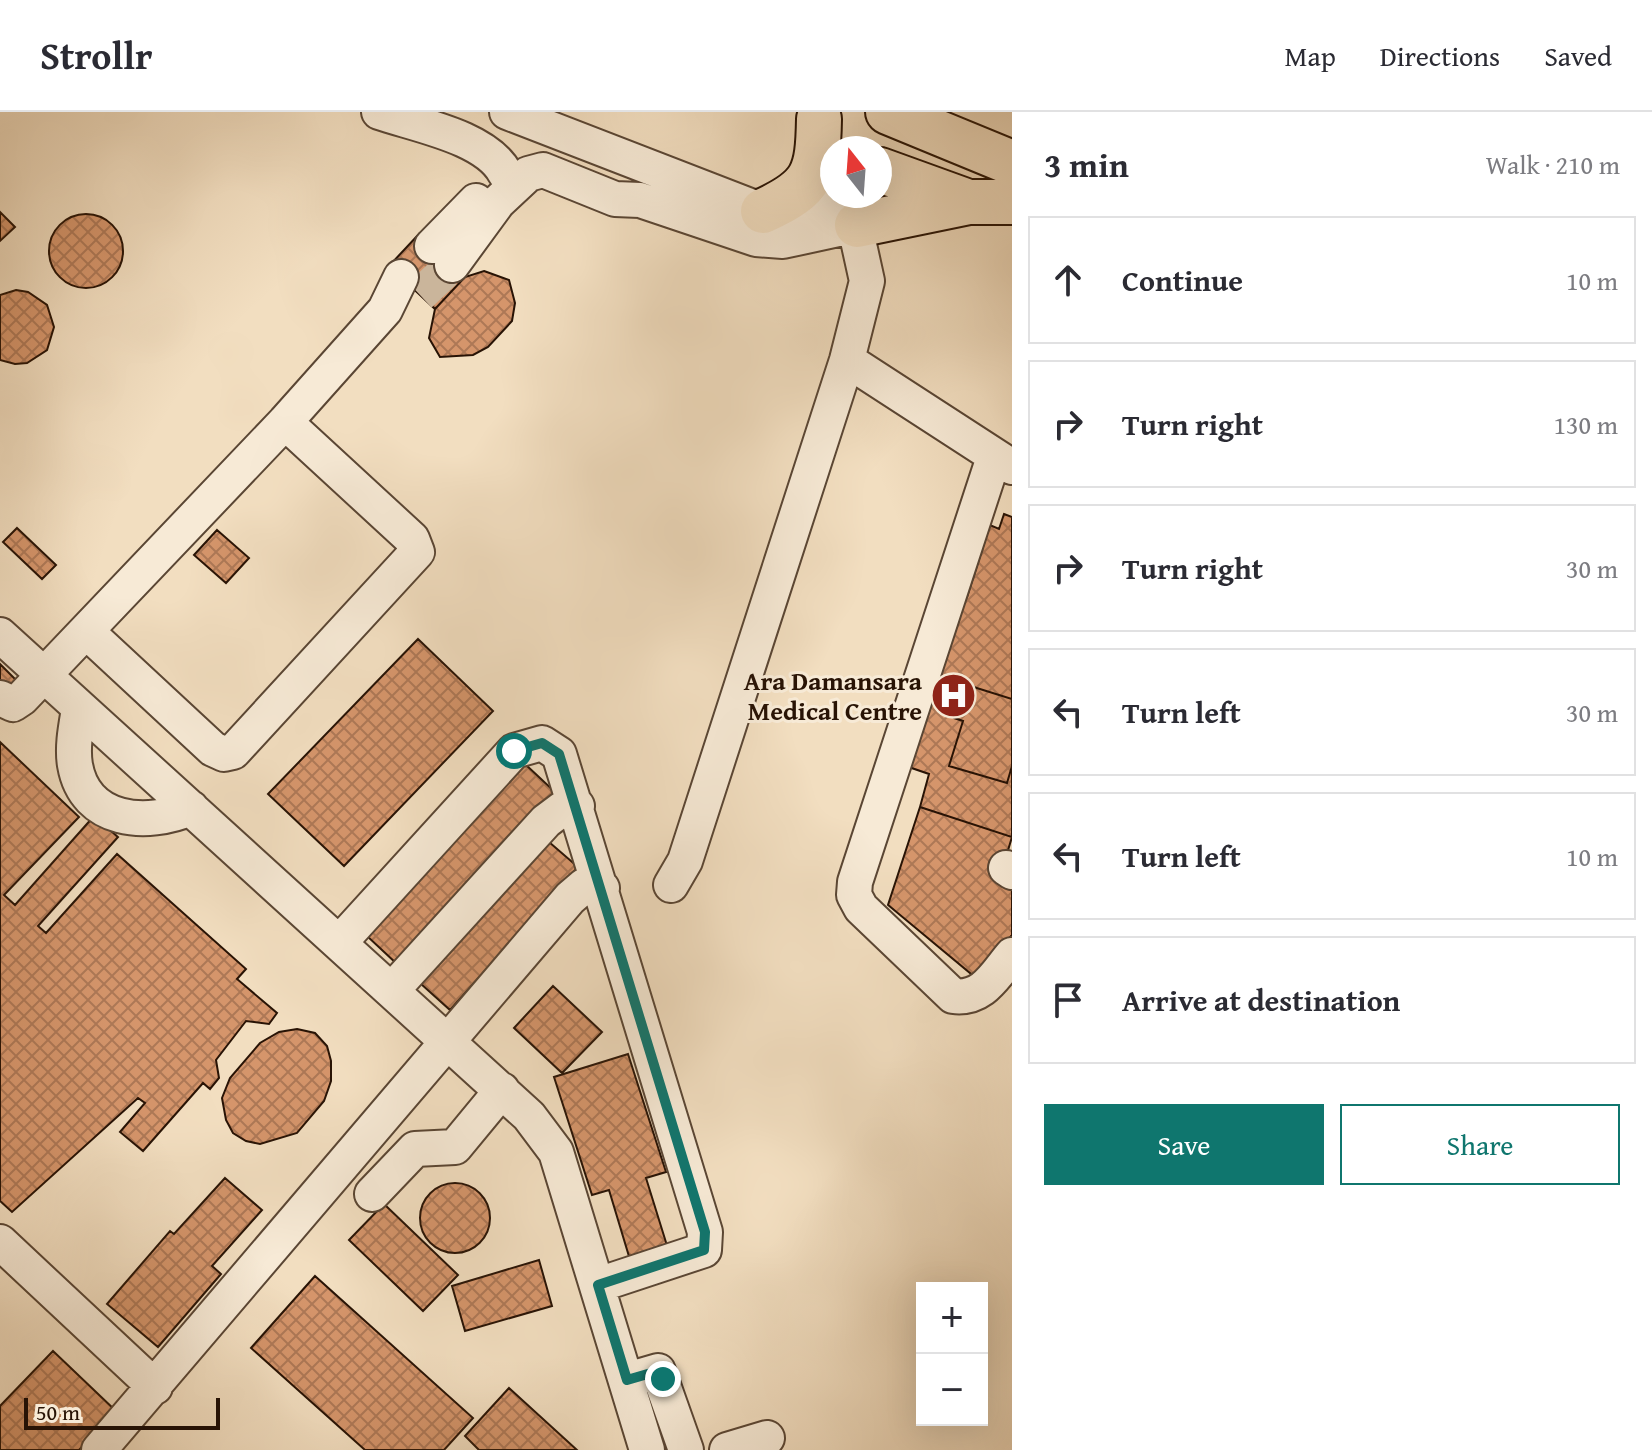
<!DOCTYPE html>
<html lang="en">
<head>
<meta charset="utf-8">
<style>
  :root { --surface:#fff; --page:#f7f7f7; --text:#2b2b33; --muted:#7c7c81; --line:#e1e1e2; --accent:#0f766e }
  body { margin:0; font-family:"Gentium Book Plus",serif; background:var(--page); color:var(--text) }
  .controls { position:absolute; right:24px; bottom:24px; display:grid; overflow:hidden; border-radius:0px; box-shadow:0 8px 32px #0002 }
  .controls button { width:72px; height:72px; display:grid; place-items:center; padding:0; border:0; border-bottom:2px solid var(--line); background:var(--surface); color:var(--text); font:40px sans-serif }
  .compass { position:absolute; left:820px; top:24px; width:72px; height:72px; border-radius:50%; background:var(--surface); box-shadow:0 8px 32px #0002; rotate:343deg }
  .scale { position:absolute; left:24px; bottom:20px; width:196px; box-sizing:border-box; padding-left:8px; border:4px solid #281305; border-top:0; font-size:22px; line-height:28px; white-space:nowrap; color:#281305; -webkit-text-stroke:6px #f7ead6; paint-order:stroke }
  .stop { position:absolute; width:24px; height:24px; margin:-18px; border:6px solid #0f766e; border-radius:50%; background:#fff }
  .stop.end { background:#0f766e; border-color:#fff; box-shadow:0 2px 8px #0008 }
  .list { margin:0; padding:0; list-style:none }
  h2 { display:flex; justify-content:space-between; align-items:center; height:104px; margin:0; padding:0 32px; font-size:34px }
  h2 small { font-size:26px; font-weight:400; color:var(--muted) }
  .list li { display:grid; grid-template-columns:52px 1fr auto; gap:24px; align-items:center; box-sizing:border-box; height:128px; margin:0 16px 16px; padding:0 16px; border:2px solid var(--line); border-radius:0px }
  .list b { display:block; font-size:30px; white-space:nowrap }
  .list em { font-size:26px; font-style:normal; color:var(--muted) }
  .actions { display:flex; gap:16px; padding:24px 32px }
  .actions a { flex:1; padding:18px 0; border:2px solid var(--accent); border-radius:0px; text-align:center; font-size:28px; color:var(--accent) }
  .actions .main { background:var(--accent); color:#fff }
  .icon { flex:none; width:44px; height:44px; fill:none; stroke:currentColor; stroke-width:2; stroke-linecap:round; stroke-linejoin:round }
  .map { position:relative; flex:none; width:1012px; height:1338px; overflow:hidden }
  header { display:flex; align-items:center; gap:48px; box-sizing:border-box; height:112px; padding:0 40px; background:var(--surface); border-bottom:2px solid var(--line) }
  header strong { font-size:38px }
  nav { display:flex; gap:44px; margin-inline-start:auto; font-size:28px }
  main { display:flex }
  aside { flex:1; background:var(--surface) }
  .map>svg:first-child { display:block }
</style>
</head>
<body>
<header>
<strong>Strollr</strong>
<nav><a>Map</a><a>Directions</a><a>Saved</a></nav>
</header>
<main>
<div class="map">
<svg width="1012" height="1338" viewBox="0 0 1012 1338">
  <defs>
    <pattern id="building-cross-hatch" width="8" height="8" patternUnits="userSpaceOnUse" patternTransform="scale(2)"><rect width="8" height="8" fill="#d5956b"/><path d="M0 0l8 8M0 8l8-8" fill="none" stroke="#ad7856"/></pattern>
  </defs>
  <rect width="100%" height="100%" fill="#f2dec0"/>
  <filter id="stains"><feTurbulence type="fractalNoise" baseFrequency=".0025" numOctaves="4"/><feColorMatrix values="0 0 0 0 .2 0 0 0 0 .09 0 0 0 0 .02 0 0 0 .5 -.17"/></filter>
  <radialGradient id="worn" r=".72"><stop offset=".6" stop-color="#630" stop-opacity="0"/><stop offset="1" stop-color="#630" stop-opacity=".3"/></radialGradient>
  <!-- building -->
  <path fill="url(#building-cross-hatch)" stroke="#281305" stroke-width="2" d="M 0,100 L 15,115 L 0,129 Z
    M49 139a37 37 0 1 1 74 0a37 37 0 1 1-74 0Z
    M 419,122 L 465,165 L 435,197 L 389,154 Z
    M 484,159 L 509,168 L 515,191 L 512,209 L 488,235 L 473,243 L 440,245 L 429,226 L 435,197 L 465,165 Z
    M 16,178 L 28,180 L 47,193 L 54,215 L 47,238 L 27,251 L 15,252 L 0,248 L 0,183 Z
    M 1004,402 L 1012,405 L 1012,725 L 920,695 L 929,662 L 900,652 L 955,481 L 967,485 L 990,413 L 999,417 Z
    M 1004,402 L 1012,405 L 1012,725 L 920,695 L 929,662 L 900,652 L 955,481 L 967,485 L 990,413 L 999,417 Z
    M 17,416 L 56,453 L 42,467 L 3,430 Z
    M 217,418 L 249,446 L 226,471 L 194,443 Z
    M 418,527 L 493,599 L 344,754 L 268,682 Z
    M 0,552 L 20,572 L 10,583 L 0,573 Z
    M 964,572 L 1012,587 L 1012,654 L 1007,671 L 949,654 L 963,609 L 954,606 Z
    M 0,630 L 79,705 L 4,783 L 15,793 L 94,704 L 118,725 L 38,814 L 46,821 L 117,742 L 246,857 L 237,867 L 277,901 L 269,912 L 246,909 L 216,948 L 219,966 L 210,977 L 203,971 L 143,1039 L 120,1020 L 145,991 L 138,986 L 12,1100 L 0,1089 Z
    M 525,652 L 555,680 L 397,852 L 367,824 Z
    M 920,695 L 1012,725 L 999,768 L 1012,779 L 1012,823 L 976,866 L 888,793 Z
    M 549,730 L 578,755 L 450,898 L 421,872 Z
    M 553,874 L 602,920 L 562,961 L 514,916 Z
    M 297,917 L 315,921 L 327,934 L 331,949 L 331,969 L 324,989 L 297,1021 L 260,1032 L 246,1029 L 233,1021 L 226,1008 L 222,986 L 230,966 L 260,931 L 279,920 Z
    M 628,942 L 666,1060 L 646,1066 L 669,1140 L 631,1151 L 609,1078 L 592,1083 L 554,965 Z
    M 225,1066 L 262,1098 L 212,1154 L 221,1162 L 158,1235 L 107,1192 L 170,1119 L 174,1122 Z
    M420 1106a35 35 0 1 1 70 0a35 35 0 1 1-70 0Z
    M 384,1092 L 458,1163 L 423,1199 L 349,1128 Z
    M 539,1148 L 552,1194 L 465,1219 L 452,1174 Z
    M 315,1164 L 473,1306 L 444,1338 L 365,1338 L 251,1236 Z
    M 53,1239 L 116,1299 L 79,1338 L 0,1338 L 0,1294 Z
    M 509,1276 L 577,1338 L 479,1338 L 465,1324 Z"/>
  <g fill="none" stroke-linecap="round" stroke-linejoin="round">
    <!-- minor-tunnel -->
    <path stroke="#cab59b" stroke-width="34" stroke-dasharray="34 17" stroke-linecap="butt" d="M 420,183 L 452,153"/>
    <defs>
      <path id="minor" d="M 379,0 C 417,13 486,25 505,61
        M 507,0 L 763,99 L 783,101 L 849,87 L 867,169 L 847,248 L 685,749 L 671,773
        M 432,134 L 476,89
        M 452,153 L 498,90 L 528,62 L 543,58 L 615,87 L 640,88 L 756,127 L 783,129 L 857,113
        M 847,248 L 1012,355
        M 994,345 L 855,770 L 854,783 L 861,796 L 953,884 C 983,888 995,863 1012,843
        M 87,520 L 213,637 L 224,642 L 233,640 L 417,440 L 412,427 L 285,310
        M 0,523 L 529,1004 L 556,1040 L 647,1338
        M 0,586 L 13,592 L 22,586 L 285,310 L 385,198 L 401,165
        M 79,597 C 76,615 72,635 75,653 C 85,711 147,715 191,696
        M 1006,756 L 1012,760
        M 340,830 L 514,639 L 542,631 L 559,642 L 705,1120 L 704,1138 L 598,1173
        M 393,877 L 546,709 L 562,697 L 577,694
        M 372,1082 L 415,1037 L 455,1035 L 502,978
        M 0,1130 L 155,1275
        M 627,1268 L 658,1259 L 686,1338
        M 99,1338 L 570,786 L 584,774 L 602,776
        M 727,1338 L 767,1326"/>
      <path id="major" d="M 888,0 L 1012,51
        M 880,58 L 963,88
        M 763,99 C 814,76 818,61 819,7
        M 857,113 L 969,90 L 1012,90"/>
    </defs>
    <!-- minor casing -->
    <use href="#minor" stroke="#5a4634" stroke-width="38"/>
    <!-- major casing -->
    <use href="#major" stroke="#281305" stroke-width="48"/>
    <!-- minor -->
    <use href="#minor" stroke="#f7ead6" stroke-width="34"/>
    <!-- major -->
    <use href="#major" stroke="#f2dec0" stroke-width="44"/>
  </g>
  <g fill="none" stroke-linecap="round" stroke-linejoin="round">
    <!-- route -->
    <path stroke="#0f766e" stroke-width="10" d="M 514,639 L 542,631 L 559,642 L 705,1120 L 704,1138 L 598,1173 L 627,1268 L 658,1259 L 663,1267"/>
  </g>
  <!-- icons -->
  <defs>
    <symbol id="hospital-disc" viewBox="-11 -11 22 22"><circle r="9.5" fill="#8f2418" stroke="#f7ead6"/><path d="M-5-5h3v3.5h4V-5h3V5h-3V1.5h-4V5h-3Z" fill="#fff"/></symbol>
  </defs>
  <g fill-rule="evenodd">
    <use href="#hospital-disc" x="928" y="558" width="51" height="51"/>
  </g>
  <g text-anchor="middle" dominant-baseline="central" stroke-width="6" stroke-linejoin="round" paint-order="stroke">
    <!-- poi labels -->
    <g font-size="26" font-weight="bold" fill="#281305" stroke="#f7ead6" text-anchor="end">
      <text x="922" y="568">Ara Damansara<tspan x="922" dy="30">Medical Centre</tspan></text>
    </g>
  </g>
  <rect width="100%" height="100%" filter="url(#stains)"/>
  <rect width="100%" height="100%" fill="url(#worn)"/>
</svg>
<div class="controls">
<button>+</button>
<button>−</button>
</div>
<svg class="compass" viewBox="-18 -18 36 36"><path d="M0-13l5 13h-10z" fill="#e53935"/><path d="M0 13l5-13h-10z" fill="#7c7c81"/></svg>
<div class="scale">50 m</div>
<div class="stop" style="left:514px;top:639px"></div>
<div class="stop end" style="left:663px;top:1267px"></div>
</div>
<aside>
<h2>3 min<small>Walk · 210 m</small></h2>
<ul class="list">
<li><svg class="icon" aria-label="ahead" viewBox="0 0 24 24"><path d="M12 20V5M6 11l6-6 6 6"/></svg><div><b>Continue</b></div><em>10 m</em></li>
<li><svg class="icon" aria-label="right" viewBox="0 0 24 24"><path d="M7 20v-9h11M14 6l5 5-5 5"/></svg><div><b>Turn right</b></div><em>130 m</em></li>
<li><svg class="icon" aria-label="right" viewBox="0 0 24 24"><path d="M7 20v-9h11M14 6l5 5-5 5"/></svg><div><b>Turn right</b></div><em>30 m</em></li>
<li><svg class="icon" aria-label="left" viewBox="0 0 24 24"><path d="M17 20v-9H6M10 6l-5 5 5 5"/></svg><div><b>Turn left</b></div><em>30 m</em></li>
<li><svg class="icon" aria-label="left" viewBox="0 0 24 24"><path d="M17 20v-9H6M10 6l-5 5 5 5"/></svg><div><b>Turn left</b></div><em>10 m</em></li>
<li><svg class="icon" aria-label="arrive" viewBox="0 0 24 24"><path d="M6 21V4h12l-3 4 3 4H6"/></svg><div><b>Arrive at destination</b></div></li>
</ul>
<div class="actions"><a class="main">Save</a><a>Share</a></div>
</aside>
</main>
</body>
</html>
